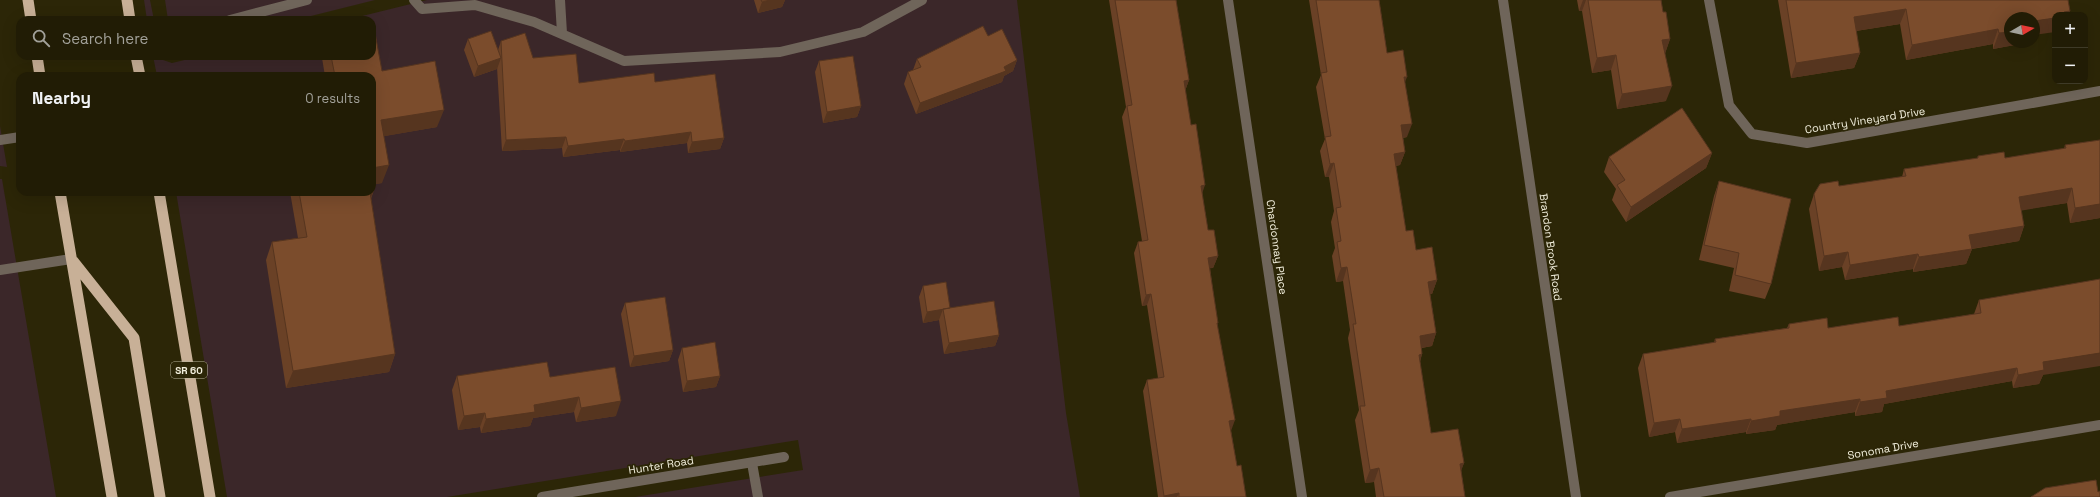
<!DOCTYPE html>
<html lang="en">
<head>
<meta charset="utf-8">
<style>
  :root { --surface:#211c05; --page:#29250f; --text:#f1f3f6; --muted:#a2a19a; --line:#3e3a27 }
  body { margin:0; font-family:"Space Grotesk",sans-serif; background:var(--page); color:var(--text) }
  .controls { position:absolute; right:12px; top:12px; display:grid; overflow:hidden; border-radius:8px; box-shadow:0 4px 16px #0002 }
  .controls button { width:36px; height:36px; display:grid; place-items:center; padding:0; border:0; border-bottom:1px solid var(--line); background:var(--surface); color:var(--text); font:20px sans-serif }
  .compass { position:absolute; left:2004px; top:12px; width:36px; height:36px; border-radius:50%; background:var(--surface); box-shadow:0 4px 16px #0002; rotate:81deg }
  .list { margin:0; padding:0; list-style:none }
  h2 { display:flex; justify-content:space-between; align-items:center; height:52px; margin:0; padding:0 16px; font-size:17px }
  h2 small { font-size:13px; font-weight:400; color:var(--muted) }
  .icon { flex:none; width:22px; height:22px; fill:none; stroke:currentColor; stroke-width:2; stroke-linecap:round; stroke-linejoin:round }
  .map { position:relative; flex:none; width:2100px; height:497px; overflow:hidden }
  .search { position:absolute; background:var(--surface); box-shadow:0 4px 16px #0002; left:16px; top:16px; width:360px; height:44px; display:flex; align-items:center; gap:10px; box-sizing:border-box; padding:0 14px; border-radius:12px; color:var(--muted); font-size:15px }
  .panel { position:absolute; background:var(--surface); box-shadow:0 4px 16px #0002; left:16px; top:72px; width:360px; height:124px; border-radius:12px }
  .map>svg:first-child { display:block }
</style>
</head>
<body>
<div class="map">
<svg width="2100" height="497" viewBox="0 0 2100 497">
  <rect width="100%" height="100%" fill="#2c2607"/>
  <!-- commercial -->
  <path fill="#3b2729" d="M 144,0 L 150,0 L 154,20 L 147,20 Z
    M 165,0 L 375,0 L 295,20 L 168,20 Z
    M 427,0 L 1017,0 L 1066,413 L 1080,497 L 635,497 L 803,470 L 798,440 L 447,497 L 227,497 L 176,192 L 372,192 L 372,76 L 157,76 L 153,56 L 161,56 L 163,60 L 172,63 L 201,56 L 372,56 L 372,20 L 346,20 Z
    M 0,126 L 7,167 L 0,166 Z
    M 0,179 L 2,179 L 56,497 L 0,497 Z"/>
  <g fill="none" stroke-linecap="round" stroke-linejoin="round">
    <!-- service -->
    <path stroke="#6f655a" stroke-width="10" d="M 414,0 L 422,9 L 475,5 L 534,22 L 624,61 L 780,52 L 863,32 L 922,0
      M 560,0 L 562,33
      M 230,20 L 307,0
      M 0,140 L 20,137
      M 0,270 L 71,259
      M 752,463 L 758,497"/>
    <!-- minor -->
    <path stroke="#6f655a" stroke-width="10" d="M 1228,0 L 1302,497
      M 1503,0 L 1576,497
      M 1709,0 L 1729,105 L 1752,134 L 1807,143 L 2100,91
      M 542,497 L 784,457
      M 1670,497 L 2100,425"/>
    <!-- trunk -->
    <path stroke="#c8b097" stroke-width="11" d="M 28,0 L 31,20
      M 127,0 L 130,20
      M 37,56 L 40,76
      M 136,56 L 140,76
      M 60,192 L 112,497
      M 159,192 L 210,497
      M 73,261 L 134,338 L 160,497"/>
  </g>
  <!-- wall -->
  <path fill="#6a4126" d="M 754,0 L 785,0 L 782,7 L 758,13 Z
    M 1109,0 L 1176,0 L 1189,80 L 1185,91 L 1191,125 L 1208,230 L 1218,256 L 1213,268 L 1210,268 L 1231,431 L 1237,466 L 1246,497 L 1158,497 L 1143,391 L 1147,380 L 1158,378 L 1147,305 L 1142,306 L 1134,253 L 1138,242 L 1142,241 L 1122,117 L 1126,107 Z
    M 1309,0 L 1379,0 L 1387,53 L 1405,83 L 1407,137 L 1403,138 L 1405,152 L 1400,165 L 1396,166 L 1406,231 L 1416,250 L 1437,280 L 1432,294 L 1430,294 L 1436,333 L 1432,346 L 1422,348 L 1422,354 L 1420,362 L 1431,433 L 1464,463 L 1461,470 L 1465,497 L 1376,497 L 1374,482 L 1365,483 L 1355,420 L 1359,410 L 1348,338 L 1350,330 L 1343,281 L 1336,282 L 1332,256 L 1335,248 L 1331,222 L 1334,211 L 1329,177 L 1325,177 L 1320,151 L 1325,139 L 1316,87 L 1321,75 Z
    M 1577,0 L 1661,0 L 1663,12 L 1670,39 L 1665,53 L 1666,101 L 1617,109 L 1611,70 L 1592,73 L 1582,11 L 1579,11 Z
    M 1778,0 L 2068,0 L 2010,18 L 2020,44 L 1993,49 L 1993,44 L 1906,60 L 1900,24 L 1856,31 L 1860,53 L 1854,68 L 1791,78 Z
    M 988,36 L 1017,60 L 1013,71 L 1004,76 L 1002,82 L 916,114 L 904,84 L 908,72 L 913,70 L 917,59 Z
    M 468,39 L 498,50 L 501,41 L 579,83 L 655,82 L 724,138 L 720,149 L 688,153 L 687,143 L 620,152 L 620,150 L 563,157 L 562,148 L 502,151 L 497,67 L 497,69 L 474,77 L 464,50 Z
    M 323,56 L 331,56 L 382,71 L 437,127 L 384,136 L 382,183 L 374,184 L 375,187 L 371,199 L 395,354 L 389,372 L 286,388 L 266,260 L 272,242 L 298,238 L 290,192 L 372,192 L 372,76 L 325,76 L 322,58 Z
    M 819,61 L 861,106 L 857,117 L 823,123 L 815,72 Z
    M 2065,145 L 2100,218 L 2070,223 L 2067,203 L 2021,210 L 2024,226 L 2019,241 L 1972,249 L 1966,264 L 1913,272 L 1913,269 L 1845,280 L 1842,267 L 1819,271 L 1809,209 L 1814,194 L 1902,177 L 1904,169 L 1977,159 L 1978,156 L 2005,158 L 2064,149 Z
    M 1712,153 L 1706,168 L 1626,222 L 1612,200 L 1616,189 L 1604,172 L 1609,157 Z
    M 1719,181 L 1771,284 L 1765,299 L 1729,291 L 1734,268 L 1699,260 L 1714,196 Z
    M 923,286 L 950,308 L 999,335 L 995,346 L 944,354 L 939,320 L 923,323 L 919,297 Z
    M 1979,300 L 2043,375 L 2039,384 L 2013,388 L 2012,381 L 1884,404 L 1882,412 L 1855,416 L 1855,412 L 1777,425 L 1775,430 L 1746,434 L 1746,432 L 1677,443 L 1675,432 L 1649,437 L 1638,368 L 1643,354 L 1714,343 L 1715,339 L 1787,328 L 1789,324 L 1828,328 L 1899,326 L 1974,314 Z
    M 625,303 L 673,350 L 669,361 L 630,367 L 621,314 Z
    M 682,348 L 720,376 L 716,387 L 683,392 L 678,360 Z
    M 457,376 L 550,377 L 616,416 L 576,422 L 574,412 L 533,418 L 530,426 L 481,433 L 480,427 L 458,430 L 452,390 Z"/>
  <!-- shaded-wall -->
  <path fill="#56351f" d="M 770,0 L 785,0 L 782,7 L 758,13 L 762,2 Z
    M 1583,0 L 1586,0 L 1582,11 L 1579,11 Z
    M 1906,9 L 1900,24 L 1849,32 L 1854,17 Z
    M 2070,11 L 2068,15 L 2063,15 L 2064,12 Z
    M 2055,18 L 2055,32 L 2034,35 L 2034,21 Z
    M 1998,29 L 1993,44 L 1906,60 L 1912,45 Z
    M 2010,32 L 2010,42 L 2021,42 L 2020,44 L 1993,49 L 1999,33 Z
    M 1670,39 L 1665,54 L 1662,40 Z
    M 1860,53 L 1854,68 L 1791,78 L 1796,63 Z
    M 1616,55 L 1611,70 L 1592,73 L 1597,58 Z
    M 501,58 L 497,69 L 474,77 L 478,66 Z
    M 1017,60 L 1013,71 L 1004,76 L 1002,82 L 916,114 L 920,103 L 1004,67 Z
    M 1404,77 L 1407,77 L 1402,90 Z
    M 1189,80 L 1185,91 L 1184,81 Z
    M 1672,86 L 1666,101 L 1617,109 L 1622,94 Z
    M 861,106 L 857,117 L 823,123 L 827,112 Z
    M 444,110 L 437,127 L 374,138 L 381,120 Z
    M 1412,124 L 1407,137 L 1396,139 L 1401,125 Z
    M 691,132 L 687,143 L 620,152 L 625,141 Z
    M 566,137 L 562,148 L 502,151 L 506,140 Z
    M 724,138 L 720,149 L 688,153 L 692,142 Z
    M 624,139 L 620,150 L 563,157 L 568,146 Z
    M 1405,152 L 1400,165 L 1389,167 L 1394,154 Z
    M 1712,153 L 1706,168 L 1626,222 L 1631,207 Z
    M 1334,163 L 1329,177 L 1325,177 L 1330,164 Z
    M 389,165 L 382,183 L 372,185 L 372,168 Z
    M 1205,185 L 1201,197 L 1201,186 Z
    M 375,187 L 368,205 L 368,192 L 372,192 L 372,188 Z
    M 2072,188 L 2067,203 L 2013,212 L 2019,197 Z
    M 2100,204 L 2100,218 L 2070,223 L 2075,208 Z
    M 2024,226 L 2019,241 L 1964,250 L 1969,235 Z
    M 1972,249 L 1966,264 L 1913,272 L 1919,257 Z
    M 1848,252 L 1842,267 L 1819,271 L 1824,256 Z
    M 1918,254 L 1913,269 L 1845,280 L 1850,265 Z
    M 1218,256 L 1213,268 L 1204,269 L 1208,258 Z
    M 1347,267 L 1343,281 L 1336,282 L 1341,268 Z
    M 1437,280 L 1432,294 L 1423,295 L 1428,282 Z
    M 1151,294 L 1147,305 L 1142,306 L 1146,295 Z
    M 943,309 L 939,320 L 923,323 L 927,312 Z
    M 1436,333 L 1432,346 L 1415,349 L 1420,336 Z
    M 999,335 L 995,346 L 944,354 L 949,343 Z
    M 673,350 L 669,361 L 630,367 L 634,356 Z
    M 2100,353 L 2100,366 L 2043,375 L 2039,384 L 2013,388 L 2018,375 L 2043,362 Z
    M 395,354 L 389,372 L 286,388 L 293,371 Z
    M 1422,354 L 1418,368 L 1419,355 Z
    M 2017,368 L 2012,381 L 1884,404 L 1882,412 L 1855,416 L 1860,402 L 1886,391 Z
    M 720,376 L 716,387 L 683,392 L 687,381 Z
    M 579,397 L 574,412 L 533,418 L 530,426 L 481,433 L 486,419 L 534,405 Z
    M 1860,399 L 1855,412 L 1777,425 L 1775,430 L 1746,434 L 1751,421 L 1780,411 Z
    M 621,401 L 616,416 L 576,422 L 581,408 Z
    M 485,413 L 480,427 L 458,430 L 464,416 Z
    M 1680,419 L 1675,432 L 1649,437 L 1654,423 Z
    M 1751,419 L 1746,432 L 1677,443 L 1682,429 Z
    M 1235,420 L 1231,431 L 1229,421 Z
    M 1464,463 L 1459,477 L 1460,464 Z
    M 1379,468 L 1374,482 L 1365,483 L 1370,470 Z
    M 1179,493 L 1177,497 L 1163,497 L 1164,496 Z"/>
  <!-- building -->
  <path fill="#7b4c2c" stroke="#56351f" d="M 761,0 L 770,0 L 762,2 Z
    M 1115,0 L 1176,0 L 1189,80 L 1184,81 L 1191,125 L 1196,124 L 1205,185 L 1201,186 L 1208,230 L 1214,230 L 1218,256 L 1208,258 L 1218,323 L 1217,323 L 1235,420 L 1229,421 L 1237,466 L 1241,465 L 1246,497 L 1179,497 L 1179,493 L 1164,496 L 1147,380 L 1164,377 L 1151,294 L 1146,295 L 1138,242 L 1148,240 L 1127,106 L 1132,105 Z
    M 1316,0 L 1379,0 L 1387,53 L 1403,50 L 1407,77 L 1404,77 L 1412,124 L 1401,125 L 1405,152 L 1394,154 L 1406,231 L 1413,230 L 1416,250 L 1432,247 L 1437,280 L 1428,282 L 1436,333 L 1420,336 L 1422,354 L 1419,355 L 1431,433 L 1458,429 L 1464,463 L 1460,464 L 1465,497 L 1384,497 L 1379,468 L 1370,470 L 1360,406 L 1365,406 L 1353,324 L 1356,324 L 1347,267 L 1341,268 L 1337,242 L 1341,241 L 1336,208 L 1341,207 L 1334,163 L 1330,164 L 1325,137 L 1331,136 L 1321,73 L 1327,72 Z
    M 1588,0 L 1661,0 L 1663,12 L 1666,12 L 1670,39 L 1662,40 L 1672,86 L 1622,94 L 1616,55 L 1597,58 Z
    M 1786,0 L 2068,0 L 2070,11 L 2064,12 L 2065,15 L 2055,15 L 2055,18 L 2034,21 L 2034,18 L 2010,18 L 2010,32 L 1999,33 L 1998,29 L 1912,45 L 1906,9 L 1854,17 L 1860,53 L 1796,63 Z
    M 983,26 L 988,36 L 1002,29 L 1017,60 L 1004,67 L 1006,71 L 920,103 L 908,72 L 921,67 L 917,59 Z
    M 491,31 L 501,58 L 478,66 L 468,39 Z
    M 372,33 L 375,33 L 382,71 L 435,61 L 444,110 L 381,120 L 389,165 L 372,168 L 372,76 L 335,76 L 331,56 L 372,56 Z
    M 525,33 L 533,58 L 576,54 L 579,83 L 654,73 L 655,82 L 715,74 L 724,138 L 692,142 L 691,132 L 625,141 L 624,139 L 568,146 L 566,137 L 506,140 L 501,41 Z
    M 853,56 L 861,106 L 827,112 L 819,61 Z
    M 1682,108 L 1712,153 L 1631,207 L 1617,185 L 1625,180 L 1609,157 Z
    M 2100,140 L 2100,204 L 2075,208 L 2072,188 L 2019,197 L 2024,226 L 1969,235 L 1972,249 L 1919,257 L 1918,254 L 1850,265 L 1848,252 L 1824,256 L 1814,194 L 1820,184 L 1838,181 L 1839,186 L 1906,176 L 1904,169 L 1978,158 L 1978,156 L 2004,152 L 2005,158 L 2066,148 L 2065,145 Z
    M 372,170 L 375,187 L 372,188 Z
    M 1719,181 L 1791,199 L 1771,284 L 1735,275 L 1739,253 L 1704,245 Z
    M 299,192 L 370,192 L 395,354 L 293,371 L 272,242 L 307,237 Z
    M 2100,279 L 2100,353 L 2043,362 L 2044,370 L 2018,375 L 2017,368 L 1886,391 L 1887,398 L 1860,402 L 1860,399 L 1780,411 L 1780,416 L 1751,421 L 1751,419 L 1682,429 L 1680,419 L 1654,423 L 1643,354 L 1716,342 L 1715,339 L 1789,328 L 1789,324 L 1827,318 L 1828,328 L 1898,317 L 1899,326 L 1981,313 L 1979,300 Z
    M 946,282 L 950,308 L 927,312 L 923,286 Z
    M 665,297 L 673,350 L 634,356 L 625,303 Z
    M 994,301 L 999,335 L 949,343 L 943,309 Z
    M 715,342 L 720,376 L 687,381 L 682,348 Z
    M 547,362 L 550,377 L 615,367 L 621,401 L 581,408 L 579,397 L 534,405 L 535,412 L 486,419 L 485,413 L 464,416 L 457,376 Z
    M 2096,480 L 2098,492 L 2100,491 L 2100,497 L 2031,497 L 2045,488 Z"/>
  <g text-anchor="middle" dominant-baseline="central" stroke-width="3.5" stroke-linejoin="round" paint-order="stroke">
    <!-- shield labels -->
    <rect fill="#2c2607" stroke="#b7b39d" stroke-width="1" x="171" y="362" width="36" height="16" rx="3"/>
    <g font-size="10" font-weight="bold" fill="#f2efdd">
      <text x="189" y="370">SR 60</text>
    </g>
    <!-- street labels -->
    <g font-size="11" fill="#f2efdd" stroke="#2c2607">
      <text transform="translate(1865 120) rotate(-9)">Country Vineyard Drive</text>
      <text transform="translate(1277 247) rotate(82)">Chardonnay Place</text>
      <text transform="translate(1551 247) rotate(82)">Brandon Brook Road</text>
      <text transform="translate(1883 449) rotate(-10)">Sonoma Drive</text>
      <text transform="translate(661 465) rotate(-9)">Hunter Road</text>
    </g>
  </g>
</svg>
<div class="controls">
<button>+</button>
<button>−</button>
</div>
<svg class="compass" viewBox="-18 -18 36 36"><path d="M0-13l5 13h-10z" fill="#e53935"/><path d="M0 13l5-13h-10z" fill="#a2a19a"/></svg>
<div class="search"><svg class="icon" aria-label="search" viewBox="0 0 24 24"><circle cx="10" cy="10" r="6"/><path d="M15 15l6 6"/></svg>Search here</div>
<section class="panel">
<h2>Nearby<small>0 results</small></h2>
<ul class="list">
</ul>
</section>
</div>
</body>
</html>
